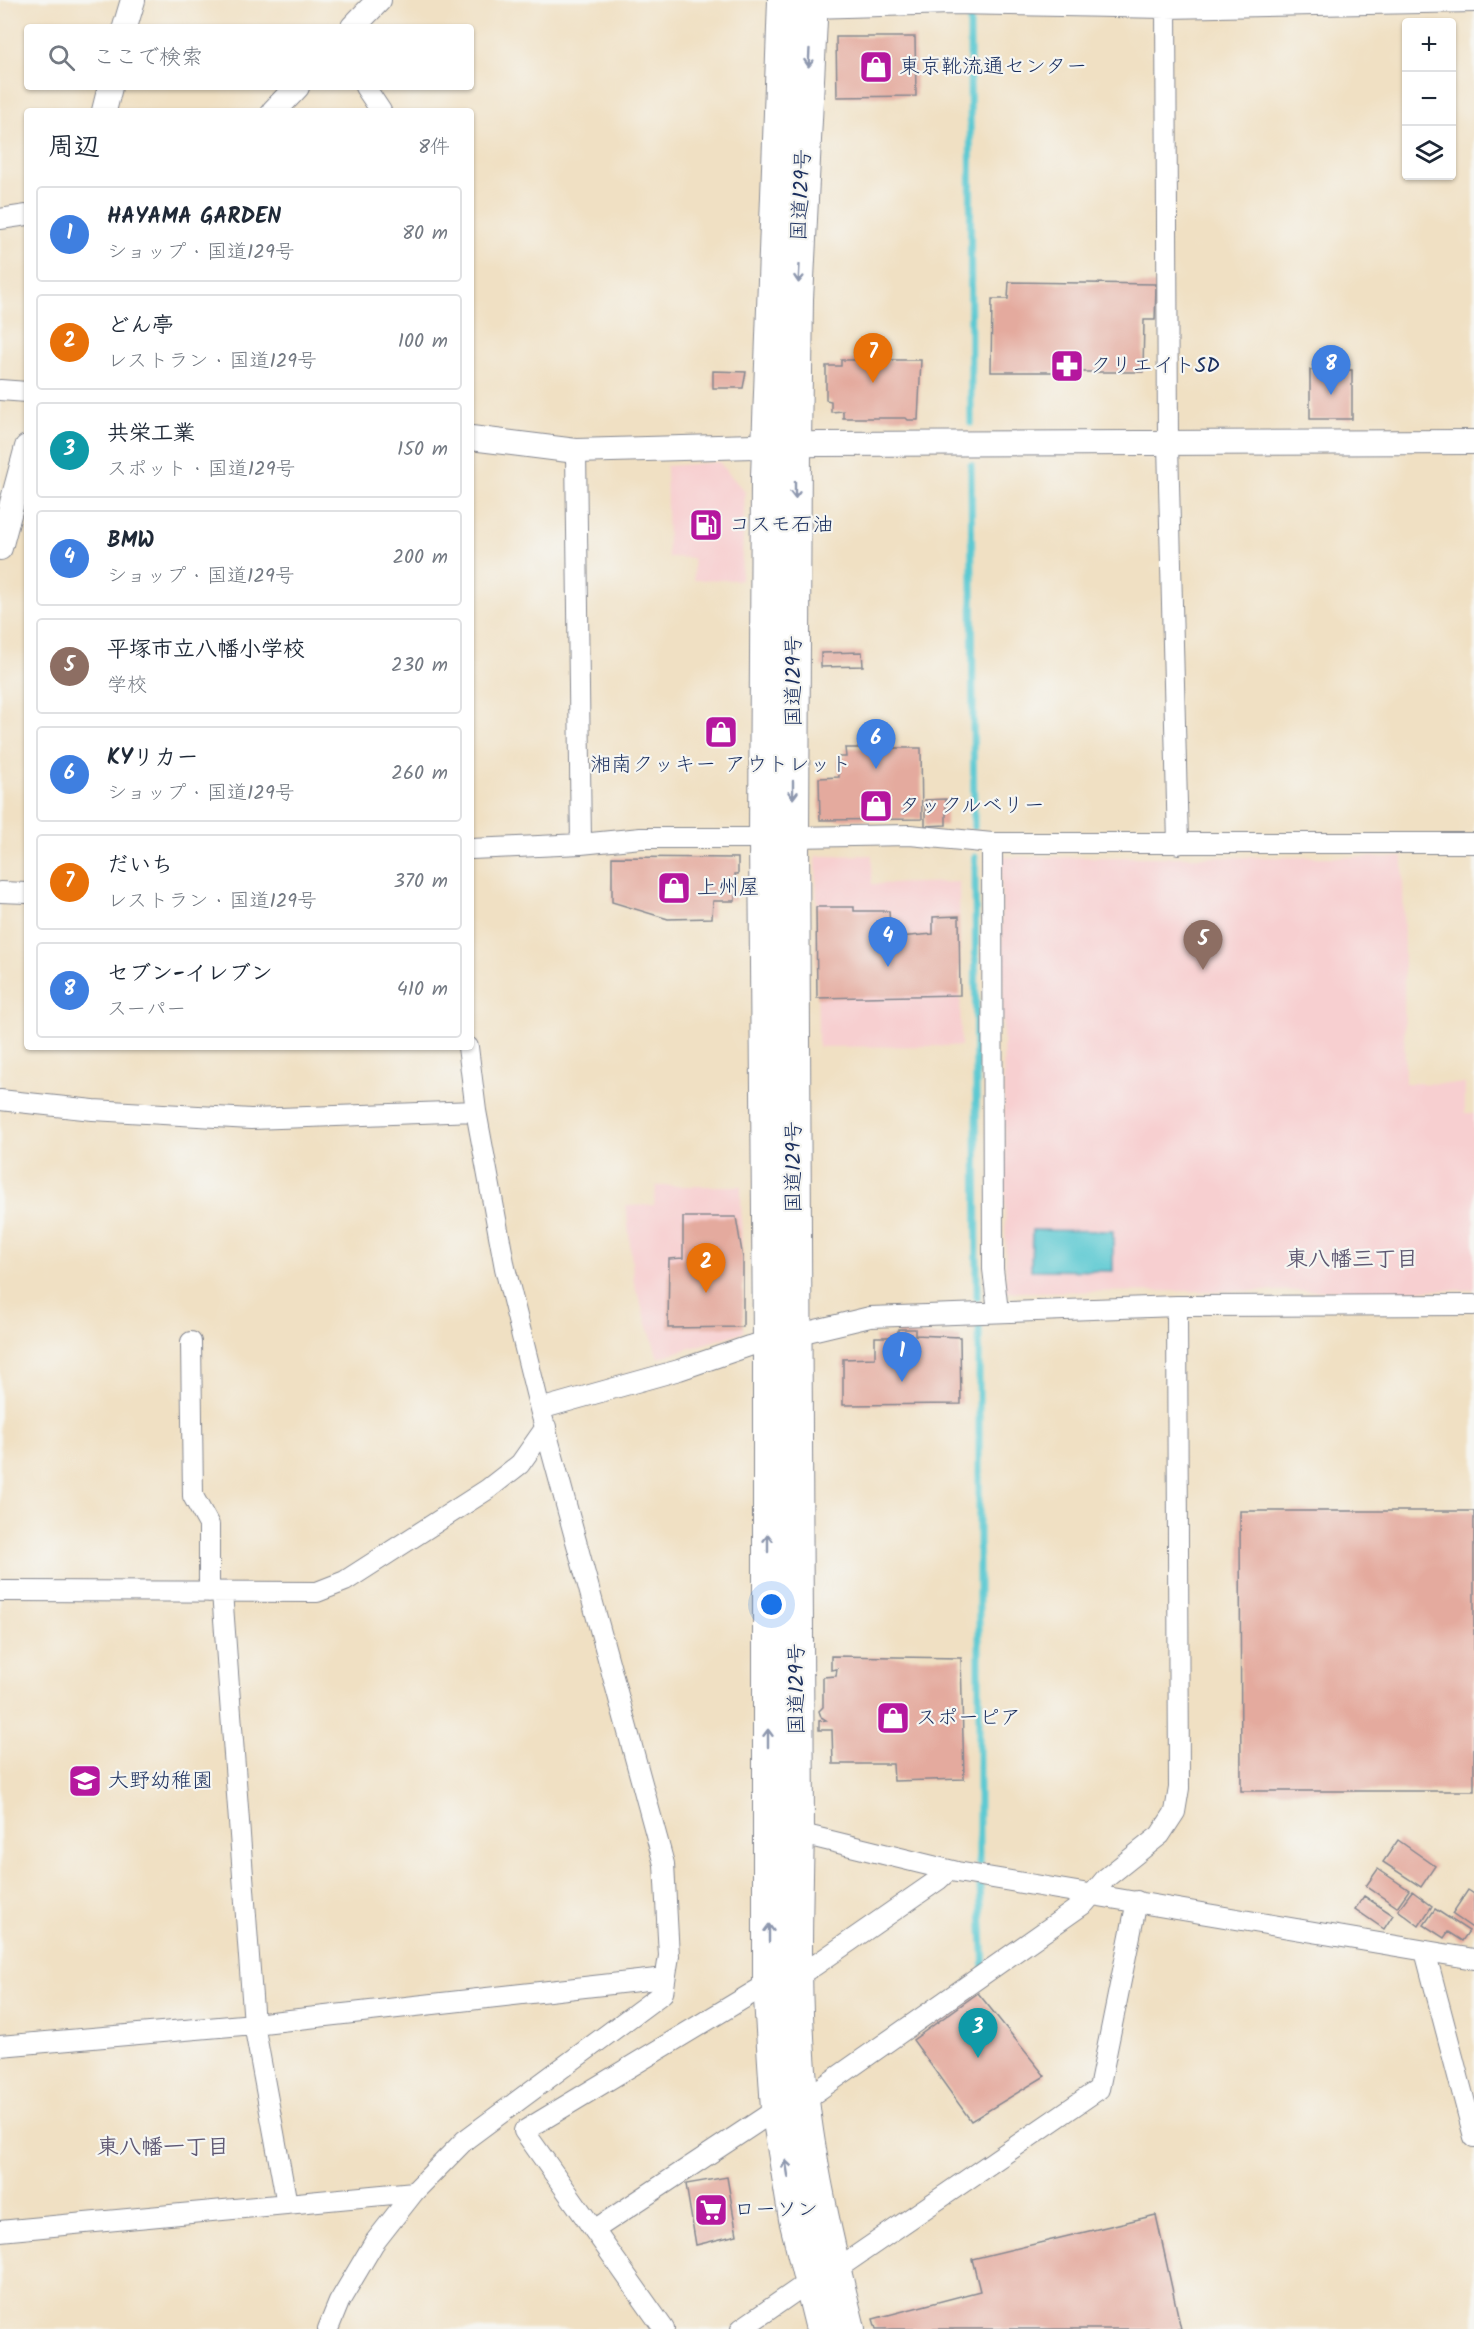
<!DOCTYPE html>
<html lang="ja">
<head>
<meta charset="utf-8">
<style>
  :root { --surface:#fff; --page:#f6f6f7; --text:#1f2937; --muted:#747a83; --line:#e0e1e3; --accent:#d93025 }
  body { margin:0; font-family:Kalam,"Klee One",sans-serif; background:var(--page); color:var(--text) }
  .controls { position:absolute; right:18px; top:18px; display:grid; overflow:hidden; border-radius:6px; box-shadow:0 2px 4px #0004 }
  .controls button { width:54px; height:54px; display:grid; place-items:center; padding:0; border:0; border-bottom:2px solid var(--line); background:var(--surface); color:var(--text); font:30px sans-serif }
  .you { position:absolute; left:772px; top:1605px; width:21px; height:21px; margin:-15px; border:4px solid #fff; border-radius:50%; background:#1a73e8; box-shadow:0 0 0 9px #1a73e833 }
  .badge { display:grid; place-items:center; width:39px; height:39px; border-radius:50%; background:var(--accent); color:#fff; font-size:20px; font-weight:700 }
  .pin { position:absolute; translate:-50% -50px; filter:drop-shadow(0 2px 3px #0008) }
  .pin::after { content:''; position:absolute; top:32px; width:21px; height:18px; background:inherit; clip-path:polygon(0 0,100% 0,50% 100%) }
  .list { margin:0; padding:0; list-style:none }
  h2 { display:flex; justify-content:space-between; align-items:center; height:78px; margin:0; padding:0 24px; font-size:26px }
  h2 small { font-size:20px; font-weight:400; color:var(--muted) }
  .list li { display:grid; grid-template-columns:39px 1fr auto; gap:18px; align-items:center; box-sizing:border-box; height:96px; margin:0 12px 12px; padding:0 12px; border:2px solid var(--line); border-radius:6px }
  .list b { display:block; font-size:22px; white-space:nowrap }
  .list p { margin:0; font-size:20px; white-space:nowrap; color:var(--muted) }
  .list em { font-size:20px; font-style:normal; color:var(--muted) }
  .icon { flex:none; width:33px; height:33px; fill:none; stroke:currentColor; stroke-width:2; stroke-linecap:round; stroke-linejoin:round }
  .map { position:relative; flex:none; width:1474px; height:2329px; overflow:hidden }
  .search { position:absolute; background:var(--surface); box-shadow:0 2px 4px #0004; left:24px; top:24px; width:450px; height:66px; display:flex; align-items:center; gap:15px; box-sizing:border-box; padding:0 21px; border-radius:6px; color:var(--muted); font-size:22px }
  .panel { position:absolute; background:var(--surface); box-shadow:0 2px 4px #0004; left:24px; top:108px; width:450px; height:942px; border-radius:6px }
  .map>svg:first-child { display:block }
</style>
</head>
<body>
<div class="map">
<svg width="1474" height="2329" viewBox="0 0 1474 2329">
  <rect width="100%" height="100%" fill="#f6f6f2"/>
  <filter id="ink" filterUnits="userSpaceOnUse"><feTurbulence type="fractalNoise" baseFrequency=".0167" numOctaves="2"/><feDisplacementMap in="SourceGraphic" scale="12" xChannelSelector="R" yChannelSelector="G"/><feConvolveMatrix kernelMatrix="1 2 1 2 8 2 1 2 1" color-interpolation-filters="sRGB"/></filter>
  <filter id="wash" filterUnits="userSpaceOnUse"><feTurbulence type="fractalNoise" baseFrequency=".008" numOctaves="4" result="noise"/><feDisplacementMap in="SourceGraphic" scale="24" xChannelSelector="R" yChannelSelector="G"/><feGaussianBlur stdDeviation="1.35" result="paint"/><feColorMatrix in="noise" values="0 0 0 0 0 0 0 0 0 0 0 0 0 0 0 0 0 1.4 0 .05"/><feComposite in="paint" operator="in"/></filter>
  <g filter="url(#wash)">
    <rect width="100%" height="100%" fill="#f0e0c3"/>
    <!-- built -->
    <path fill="#f7cfd0" d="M 719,462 L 745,492 L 741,580 L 694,580 L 693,558 L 668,557 L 666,466 Z
      M 872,855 L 872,884 L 959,882 L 961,1046 L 818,1047 L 816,856 Z
      M 1001,857 L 1403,857 L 1405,1083 L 1465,1084 L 1465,1113 L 1474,1113 L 1474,1290 L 1006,1292 Z
      M 656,1186 L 741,1186 L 743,1332 L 658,1358 L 634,1283 L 626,1206 L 654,1205 Z"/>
    <!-- water -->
    <path fill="#5cc9d2" stroke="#3c7c98" stroke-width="1.5" d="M 1032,1230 L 1113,1231 L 1113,1271 L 1031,1270 Z"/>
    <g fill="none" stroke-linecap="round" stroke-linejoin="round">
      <!-- stream -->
      <path stroke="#5cc9d2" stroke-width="7" d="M 970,16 L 971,423
        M 971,465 L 974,827
        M 975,857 L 977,1298
        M 979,1323 L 979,1863
        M 980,1886 L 984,1970"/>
    </g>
    <g id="blocks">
      <!-- building -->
      <path fill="#e4aa9e" d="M 836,37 L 915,37 L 916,96 L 837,97 Z
        M 1009,282 L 1156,284 L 1155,320 L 1144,320 L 1143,372 L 991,372 L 992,299 L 1008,299 Z
        M 841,360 L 921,360 L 918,420 L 908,420 L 906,418 L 843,418 L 843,411 L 831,412 L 831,401 L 826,400 L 826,366 L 841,366 Z
        M 1310,370 L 1352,370 L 1352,419 L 1310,419 Z
        M 713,371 L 746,372 L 743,388 L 713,388 Z
        M 862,652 L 863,666 L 821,667 L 821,653 Z
        M 845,748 L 921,748 L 922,819 L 820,820 L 819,778 L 839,777 L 838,757 L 846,757 Z
        M 946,799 L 946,825 L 925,826 L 925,800 Z
        M 612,857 L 738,858 L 738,874 L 735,874 L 735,901 L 713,901 L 712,918 L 668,919 L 612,902 Z
        M 816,907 L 854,907 L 854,911 L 889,911 L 890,928 L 887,929 L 887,938 L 933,934 L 933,917 L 959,916 L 960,995 L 817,998 Z
        M 683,1217 L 736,1217 L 743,1258 L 743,1327 L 668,1328 L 669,1259 L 683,1258 Z
        M 898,1329 L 915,1329 L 915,1335 L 960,1337 L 961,1404 L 843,1405 L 843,1359 L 875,1358 L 875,1337 L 898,1337 Z
        M 1240,1511 L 1474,1511 L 1474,1791 L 1241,1791 Z
        M 831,1656 L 961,1658 L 964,1779 L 894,1781 L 893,1764 L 833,1764 L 832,1730 L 819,1730 L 819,1721 L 826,1720 L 821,1717 L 819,1711 L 823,1707 L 823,1677 L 836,1676 L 837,1669 L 831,1670 Z
        M 1398,1840 L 1435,1866 L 1421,1887 L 1383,1862 Z
        M 1378,1869 L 1409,1890 L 1397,1907 L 1366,1886 Z
        M 1468,1890 L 1474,1894 L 1474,1929 L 1452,1914 Z
        M 1412,1891 L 1432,1906 L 1419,1926 L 1398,1910 Z
        M 1364,1896 L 1393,1915 L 1384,1929 L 1355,1909 Z
        M 1435,1909 L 1469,1931 L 1462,1941 L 1448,1932 L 1444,1938 L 1424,1925 Z
        M 978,1993 L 1045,2076 L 971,2121 L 913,2040 Z
        M 727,2177 L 737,2235 L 696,2245 L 686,2184 Z
        M 1156,2215 L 1181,2329 L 876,2329 L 873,2319 L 980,2291 L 972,2259 Z"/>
    </g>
  </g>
  <g filter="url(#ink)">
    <use href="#blocks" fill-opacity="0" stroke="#868890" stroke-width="1.5"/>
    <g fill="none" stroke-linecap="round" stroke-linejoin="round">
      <defs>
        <path id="minor" d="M 1166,0 L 1168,444 L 1178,844
          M 811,8 L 952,4 L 1166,8 L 1474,2
          M 365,87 L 381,111
          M 0,219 L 27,215
          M 0,390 L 27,392
          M 576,451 L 581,844
          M 793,837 L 910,835 L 992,843 L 1474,843
          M 992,843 L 993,1269 L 998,1311
          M 471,849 L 581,844 L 641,838 L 765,838
          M 0,892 L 27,893
          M 0,1100 L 93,1110 L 251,1119 L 476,1111
          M 191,1342 L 193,1496 L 209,1525 L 209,1592
          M 540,1409 L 679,1370 L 749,1346 L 870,1317 L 1177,1306 L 1474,1305
          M 0,1591 L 317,1592 L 345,1581 L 488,1489 L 520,1464 L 546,1427
          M 222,1592 L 254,2024 L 287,2204
          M 798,1833 L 957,1872 L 1474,1959
          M 1425,1951 L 1474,2137
          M 796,1976 L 814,1966 L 938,1880 L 949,1870
          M 0,2046 L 254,2024 L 665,1978
          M 803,2101 L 1085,1903 L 1106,1878 L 1160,1835 L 1175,1812 L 1179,1788 L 1177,1306
          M 594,2230 L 777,2109
          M 0,2231 L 414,2192
          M 834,2271 L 1099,2089 L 1137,1901
          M 328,2329 L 339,2302 L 374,2243 L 414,2192 L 465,2140 L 663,1993 L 669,1956 L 664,1864 L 540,1409 L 505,1268 L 476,1111 L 468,1047
          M 664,2329 L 524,2131 L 769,1983
          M 741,2329 L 810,2281"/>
        <path id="tertiary" d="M 125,27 L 133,0
          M 353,27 L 379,0
          M 104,111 L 110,87
          M 274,111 L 297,87
          M 471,438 L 576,451 L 819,444 L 1474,442
          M 0,548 L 27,447"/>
        <path id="trunk" d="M 784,0 L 767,477 L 765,838 L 769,1341 L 769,1983 L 777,2109 L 795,2219 L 822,2329
          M 812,0 L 797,299 L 795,445 L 793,837 L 798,1833 C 796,1912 794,1991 800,2070 C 807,2158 828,2244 849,2329"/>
      </defs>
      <!-- minor casing -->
      <use href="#minor" stroke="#868890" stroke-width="22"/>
      <!-- tertiary casing -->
      <use href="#tertiary" stroke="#868890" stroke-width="26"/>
      <!-- trunk casing -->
      <use href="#trunk" stroke="#868890" stroke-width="34"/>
      <!-- minor -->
      <use href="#minor" stroke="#fff" stroke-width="20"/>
      <!-- tertiary -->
      <use href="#tertiary" stroke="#fff" stroke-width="24"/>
      <!-- trunk -->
      <use href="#trunk" stroke="#fff" stroke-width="32"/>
    </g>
    <!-- one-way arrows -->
    <defs><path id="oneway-shaft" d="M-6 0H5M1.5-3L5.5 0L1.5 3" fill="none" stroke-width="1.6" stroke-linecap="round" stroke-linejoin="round" transform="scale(1.5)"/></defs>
    <g stroke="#8d97ae">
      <use href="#oneway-shaft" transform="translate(809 58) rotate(93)"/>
      <use href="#oneway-shaft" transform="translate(799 274) rotate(93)"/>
      <use href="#oneway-shaft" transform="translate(795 490) rotate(90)"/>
      <use href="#oneway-shaft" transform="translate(793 790) rotate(90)"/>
      <use href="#oneway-shaft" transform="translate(768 1543) rotate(-90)"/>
      <use href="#oneway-shaft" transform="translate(768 1738) rotate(-90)"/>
      <use href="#oneway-shaft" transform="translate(769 1933) rotate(-90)"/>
      <use href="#oneway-shaft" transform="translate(787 2169) rotate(-99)"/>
    </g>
  </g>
  <!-- icons -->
  <defs>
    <symbol id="shop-square" viewBox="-11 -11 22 22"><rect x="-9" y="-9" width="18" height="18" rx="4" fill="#b5179e" stroke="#f6f6f2"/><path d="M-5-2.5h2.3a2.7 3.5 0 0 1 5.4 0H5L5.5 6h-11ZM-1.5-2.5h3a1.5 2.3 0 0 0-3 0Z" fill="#fff"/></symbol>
    <symbol id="pharmacy-square" viewBox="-11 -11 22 22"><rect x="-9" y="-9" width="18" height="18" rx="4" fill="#b5179e" stroke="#f6f6f2"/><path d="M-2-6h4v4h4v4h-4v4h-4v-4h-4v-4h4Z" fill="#fff"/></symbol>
    <symbol id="fuel-square" viewBox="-11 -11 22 22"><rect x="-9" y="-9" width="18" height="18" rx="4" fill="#b5179e" stroke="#f6f6f2"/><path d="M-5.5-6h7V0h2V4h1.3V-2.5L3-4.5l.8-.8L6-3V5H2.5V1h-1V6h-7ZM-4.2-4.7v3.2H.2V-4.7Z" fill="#fff"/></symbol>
    <symbol id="school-square" viewBox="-11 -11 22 22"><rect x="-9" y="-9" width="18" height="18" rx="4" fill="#b5179e" stroke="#f6f6f2"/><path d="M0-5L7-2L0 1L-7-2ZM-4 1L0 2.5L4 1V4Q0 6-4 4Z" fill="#fff"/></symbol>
    <symbol id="supermarket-square" viewBox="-11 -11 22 22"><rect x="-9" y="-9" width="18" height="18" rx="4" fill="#b5179e" stroke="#f6f6f2"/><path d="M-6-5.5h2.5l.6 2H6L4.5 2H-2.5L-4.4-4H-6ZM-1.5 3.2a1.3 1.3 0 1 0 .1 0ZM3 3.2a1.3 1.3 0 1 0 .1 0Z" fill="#fff"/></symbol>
  </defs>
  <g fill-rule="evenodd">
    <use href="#shop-square" x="857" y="48" width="38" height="38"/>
    <use href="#pharmacy-square" x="1048" y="347" width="38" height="38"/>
    <use href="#fuel-square" x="687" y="506" width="38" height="38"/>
    <use href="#shop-square" x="702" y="713" width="38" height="38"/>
    <use href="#shop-square" x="857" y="787" width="38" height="38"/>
    <use href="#shop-square" x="655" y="869" width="38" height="38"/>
    <use href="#shop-square" x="874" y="1699" width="38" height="38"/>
    <use href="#school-square" x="66" y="1762" width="38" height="38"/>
    <use href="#supermarket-square" x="692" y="2191" width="38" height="38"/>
  </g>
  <g text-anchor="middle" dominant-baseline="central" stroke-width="4.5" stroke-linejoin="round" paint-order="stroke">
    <!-- poi labels -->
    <g font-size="21" fill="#1b2f5e" stroke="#f6f6f2" text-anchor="start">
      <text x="899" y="67">東京靴流通センター</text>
      <text x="1090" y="366">クリエイトSD</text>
      <text x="729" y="525">コスモ石油</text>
      <text x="721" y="765" text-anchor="middle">湘南クッキー アウトレット</text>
      <text x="899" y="806">タックルベリー</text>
      <text x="697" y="888">上州屋</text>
      <text x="916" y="1718">スポーピア</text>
      <text x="108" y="1781">大野幼稚園</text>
      <text x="734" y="2210">ローソン</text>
    </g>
    <!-- street labels -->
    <g font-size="21" fill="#1b2f5e" stroke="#f6f6f2">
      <text transform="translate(802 195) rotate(-87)">国道129号</text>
      <text transform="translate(794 681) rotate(-90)">国道129号</text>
      <text transform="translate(794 1167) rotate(-90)">国道129号</text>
      <text transform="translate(797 1689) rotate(-90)">国道129号</text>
    </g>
    <!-- neighbourhood labels -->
    <g font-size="22" font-weight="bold" fill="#615a74" stroke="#f6f6f2">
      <text x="1352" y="1260">東八幡三丁目</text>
      <text x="163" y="2148">東八幡一丁目</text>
    </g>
  </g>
</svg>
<div class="controls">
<button>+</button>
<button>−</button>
<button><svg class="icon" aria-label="layers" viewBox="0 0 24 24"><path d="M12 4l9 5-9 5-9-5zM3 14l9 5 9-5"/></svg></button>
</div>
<div class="you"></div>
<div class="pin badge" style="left:902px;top:1382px;background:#3f7fe0">1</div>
<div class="pin badge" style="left:706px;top:1293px;background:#e8710a">2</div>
<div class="pin badge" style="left:978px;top:2058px;background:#0f9aa8">3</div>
<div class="pin badge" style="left:888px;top:967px;background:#3f7fe0">4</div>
<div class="pin badge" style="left:1203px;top:970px;background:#8d6e63">5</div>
<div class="pin badge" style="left:876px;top:769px;background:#3f7fe0">6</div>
<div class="pin badge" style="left:873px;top:383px;background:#e8710a">7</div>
<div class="pin badge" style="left:1331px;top:395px;background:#3f7fe0">8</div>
<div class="search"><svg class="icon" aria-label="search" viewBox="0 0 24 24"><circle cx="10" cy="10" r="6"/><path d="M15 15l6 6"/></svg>ここで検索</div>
<section class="panel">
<h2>周辺<small>8件</small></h2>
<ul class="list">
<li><span class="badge" style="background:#3f7fe0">1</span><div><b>HAYAMA GARDEN</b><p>ショップ · 国道129号</p></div><em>80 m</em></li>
<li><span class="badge" style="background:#e8710a">2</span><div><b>どん亭</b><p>レストラン · 国道129号</p></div><em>100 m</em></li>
<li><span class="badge" style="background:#0f9aa8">3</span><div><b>共栄工業</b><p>スポット · 国道129号</p></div><em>150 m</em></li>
<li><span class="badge" style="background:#3f7fe0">4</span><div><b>BMW</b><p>ショップ · 国道129号</p></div><em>200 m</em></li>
<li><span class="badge" style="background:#8d6e63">5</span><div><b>平塚市立八幡小学校</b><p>学校</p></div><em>230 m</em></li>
<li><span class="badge" style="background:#3f7fe0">6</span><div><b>KYリカー</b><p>ショップ · 国道129号</p></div><em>260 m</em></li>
<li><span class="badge" style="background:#e8710a">7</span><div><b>だいち</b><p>レストラン · 国道129号</p></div><em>370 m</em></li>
<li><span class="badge" style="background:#3f7fe0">8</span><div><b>セブン-イレブン</b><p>スーパー</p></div><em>410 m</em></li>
</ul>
</section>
</div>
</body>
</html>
